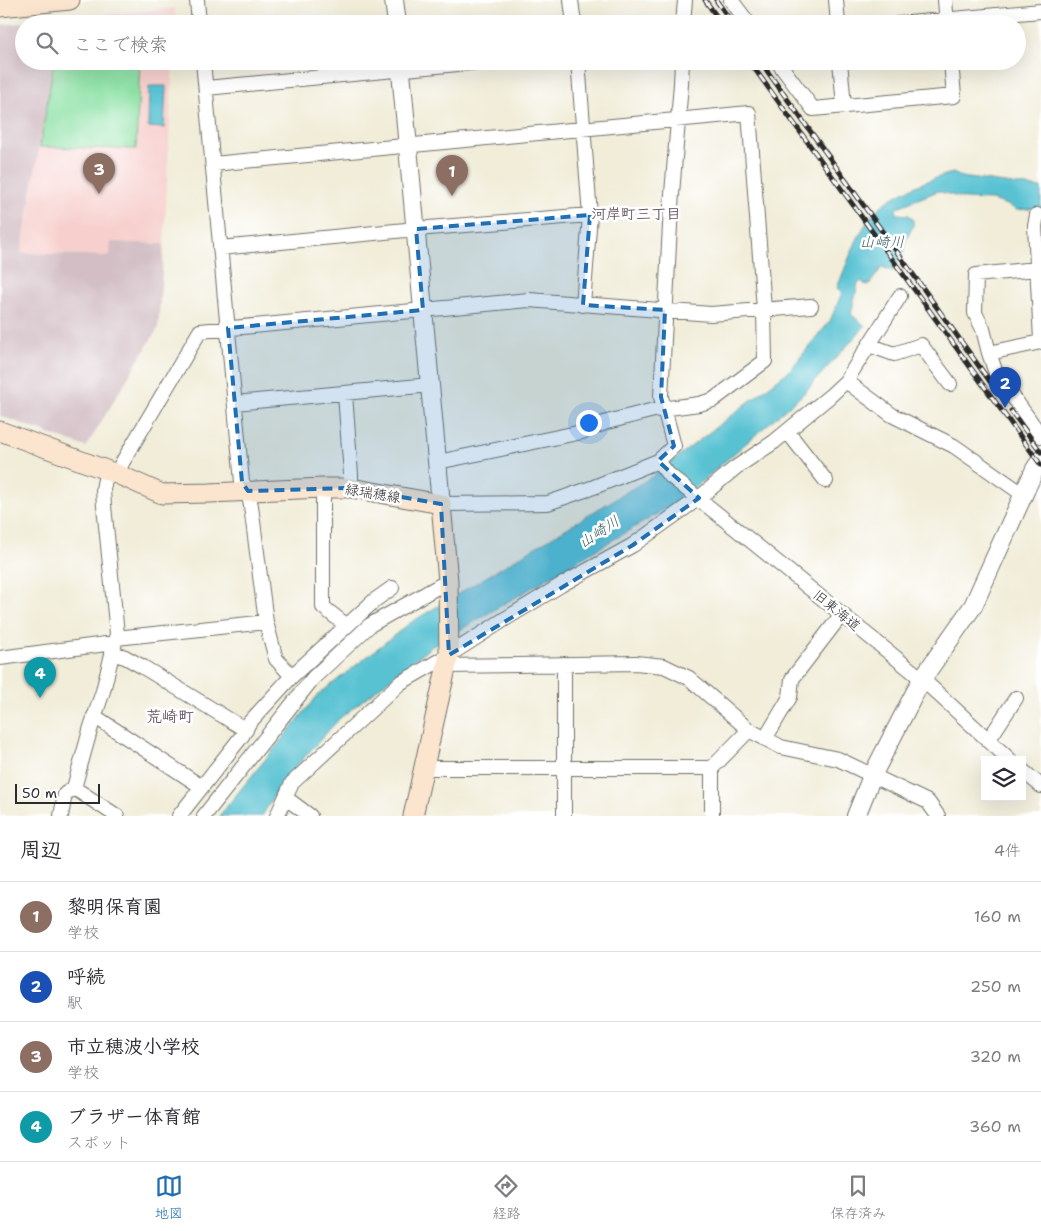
<!DOCTYPE html>
<html lang="ja">
<head>
<meta charset="utf-8">
<style>
  :root { --surface:#fff; --page:#f7f7f7; --text:#2b2b33; --muted:#7c7c81; --line:#e1e1e2; --accent:#1f6fb2 }
  body { margin:0; font-family:"Shantell Sans","Klee One",sans-serif; background:var(--page); color:var(--text) }
  .controls { position:absolute; right:15px; bottom:15px; display:grid; overflow:hidden; border-radius:0px; box-shadow:0 5px 20px #0002 }
  .controls button { width:45px; height:45px; display:grid; place-items:center; padding:0; border:0; border-bottom:1px solid var(--line); background:var(--surface); color:var(--text); font:25px sans-serif }
  .scale { position:absolute; left:15px; bottom:12px; width:85px; box-sizing:border-box; padding-left:5px; border:2px solid #2b2b2b; border-top:0; font-size:14px; line-height:18px; white-space:nowrap; color:#2b2b2b; -webkit-text-stroke:4px #fff; paint-order:stroke }
  .you { position:absolute; left:588px; top:422px; width:18px; height:18px; margin:-12px; border:4px solid #fff; border-radius:50%; background:#1a73e8; box-shadow:0 0 0 8px #1a73e833 }
  .badge { display:grid; place-items:center; width:32px; height:32px; border-radius:50%; background:var(--accent); color:#fff; font-size:16px; font-weight:700 }
  .pin { position:absolute; translate:-50% -41px; filter:drop-shadow(0 1px 2px #0008) }
  .pin::after { content:''; position:absolute; top:26px; width:18px; height:15px; background:inherit; clip-path:polygon(0 0,100% 0,50% 100%) }
  .list { margin:0; padding:0; list-style:none }
  h2 { display:flex; justify-content:space-between; align-items:center; height:65px; margin:0; padding:0 20px; font-size:21px }
  h2 small { font-size:16px; font-weight:400; color:var(--muted) }
  .list li { display:grid; grid-template-columns:32px 1fr auto; gap:15px; align-items:center; box-sizing:border-box; height:70px; padding:0 20px; border-top:1px solid var(--line) }
  .list b { display:block; font-size:19px; white-space:nowrap }
  .list p { margin:0; font-size:16px; white-space:nowrap; color:var(--muted) }
  .list em { font-size:16px; font-style:normal; color:var(--muted) }
  .icon { flex:none; width:28px; height:28px; fill:none; stroke:currentColor; stroke-width:2; stroke-linecap:round; stroke-linejoin:round }
  .map { position:relative; flex:none; width:1041px; height:816px; overflow:hidden }
  .search { position:absolute; background:var(--surface); box-shadow:0 5px 20px #0002; left:15px; right:15px; top:15px; height:55px; display:flex; align-items:center; gap:12px; box-sizing:border-box; padding:0 18px; border-radius:28px; color:var(--muted); font-size:19px }
  .sheet { height:345px; background:var(--surface) }
  nav { display:flex; justify-content:space-around; align-items:center; box-sizing:border-box; height:70px; border-top:1px solid var(--line); background:var(--surface); font-size:14px; color:var(--muted) }
  nav a { display:grid; justify-items:center; gap:2px }
  nav .on { color:var(--accent) }
  .map>svg:first-child { display:block }
</style>
</head>
<body>
<div class="map">
<svg width="1041" height="816" viewBox="0 0 1041 816">
  <rect width="100%" height="100%" fill="#fff"/>
  <filter id="ink" filterUnits="userSpaceOnUse"><feTurbulence type="fractalNoise" baseFrequency=".02" numOctaves="2"/><feDisplacementMap in="SourceGraphic" scale="10" xChannelSelector="R" yChannelSelector="G"/><feConvolveMatrix kernelMatrix="1 2 1 2 8 2 1 2 1" color-interpolation-filters="sRGB"/></filter>
  <filter id="wash" filterUnits="userSpaceOnUse"><feTurbulence type="fractalNoise" baseFrequency=".0096" numOctaves="4" result="noise"/><feDisplacementMap in="SourceGraphic" scale="20" xChannelSelector="R" yChannelSelector="G"/><feGaussianBlur stdDeviation="1.12" result="paint"/><feColorMatrix in="noise" values="0 0 0 0 0 0 0 0 0 0 0 0 0 0 0 0 0 1.4 0 .05"/><feComposite in="paint" operator="in"/></filter>
  <g filter="url(#wash)">
    <rect width="100%" height="100%" fill="#f1edd9"/>
    <!-- built -->
    <path fill="#f7d0ce" d="M 175,8 L 175,24 L 62,24 L 64,19 Z
      M 54,61 L 173,61 L 164,244 L 112,242 L 111,256 L 21,253 Z"/>
    <!-- industrial -->
    <path fill="#d2bec4" d="M 64,19 L 62,24 L 24,24 L 24,61 L 54,61 L 21,253 L 110,256 L 111,242 L 164,244 L 158,328 L 86,447 L 0,416 L 0,25 Z"/>
    <!-- green -->
    <path fill="#8be1a4" stroke="#5b8668" d="M 54,61 L 140,61 L 136,149 L 40,147 Z"/>
    <!-- water -->
    <path fill="#58c2d3" stroke="#42767f" d="M 149,86 L 166,86 L 164,128 L 148,127 Z
      M 953,173 L 961,177 L 1041,188 L 1041,208 L 1017,210 L 1010,206 L 992,200 L 965,199 L 938,191 L 898,207 L 896,209 L 897,214 L 909,215 L 913,220 L 913,226 L 905,242 L 905,250 L 893,271 L 882,267 L 869,285 L 864,284 L 862,281 L 858,283 L 851,314 L 865,326 L 803,394 L 679,501 L 431,647 L 340,718 L 282,782 L 262,816 L 219,816 L 318,695 L 410,623 L 653,476 L 790,370 L 830,321 L 842,293 L 837,288 C 847,264 856,236 872,215 C 886,197 930,178 953,173 Z"/>
  </g>
  <g filter="url(#ink)">
    <g fill="none" stroke-linecap="round" stroke-linejoin="round">
      <defs>
        <path id="minor" d="M 197,0 L 199,24
          M 571,0 L 574,24
          M 731,0 L 749,24
          M 836,0 L 838,24
          M 945,0 L 947,24
          M 683,24 L 685,0
          M 898,24 L 1041,11
          M 203,61 L 242,482 L 248,491 L 251,506 L 266,622 L 276,659 L 292,676
          M 578,61 L 590,215 L 583,305
          M 777,61 L 813,109 L 954,96 L 951,61
          M 840,61 L 844,106
          M 206,88 L 490,61
          M 213,164 L 749,113 L 764,309 L 765,361 L 713,400 L 699,404 L 654,410 L 607,422 L 582,432 L 438,462
          M 1037,215 L 1035,226 L 1041,340
          M 220,248 L 416,229 L 590,215
          M 1037,269 L 976,275 L 975,313 L 983,329 L 989,353 L 996,373 L 1041,436
          M 869,345 L 894,354 L 921,345 L 950,384
          M 989,353 L 1041,342
          M 846,381 L 892,415 L 954,446 L 1024,495
          M 345,394 L 351,475 L 351,488
          M 235,403 L 431,385
          M 787,431 L 826,481
          M 658,461 L 668,474 L 922,679 L 1010,760
          M 107,470 L 103,489 L 104,506 L 117,634 L 103,691 L 91,727 L 74,788 L 117,816
          M 117,474 L 122,463 L 200,331 L 529,300 L 711,314 L 811,306
          M 323,488 L 323,607 L 347,626
          M 441,504 L 548,503 L 594,487 L 658,461 L 674,446 L 661,397 L 671,206 L 681,84 L 682,61
          M 116,638 L 266,622
          M 112,653 L 125,657 L 143,667 L 246,730
          M 0,658 L 106,644 L 113,645
          M 564,664 L 564,816
          M 448,666 L 636,663 L 664,666 L 689,678 L 749,730 L 781,747 L 838,759 L 928,802 L 938,816
          M 94,716 L 202,787
          M 765,739 L 790,697 L 792,679 L 842,614
          M 988,741 L 1016,698
          M 423,768 L 712,768
          M 1022,770 L 1041,786
          M 286,798 L 310,816
          M 61,816 L 65,794 L 74,788
          M 179,816 L 242,736 L 249,723 L 292,676 L 375,600 L 392,588
          M 204,816 L 313,678 L 370,625 L 448,581
          M 277,816 L 292,783 L 400,683 L 449,655 L 505,619 L 561,585 L 633,545 L 699,498 L 735,468 L 774,442 L 830,396 L 846,381 L 900,296
          M 712,816 L 712,768 L 749,730"/>
        <path id="tertiary" d="M 394,0 L 397,24
          M 400,61 L 441,504
          M 856,816 L 872,776 L 922,679 L 973,606 L 1035,469 L 1041,460"/>
        <path id="secondary" d="M 0,7 L 70,0
          M 0,431 L 117,474 L 162,494 L 209,493 L 323,488 L 351,488 L 441,504 L 448,581 L 449,655 L 413,816"/>
      </defs>
      <!-- minor casing -->
      <use href="#minor" stroke="#706f68" stroke-width="16"/>
      <!-- tertiary casing -->
      <use href="#tertiary" stroke="#706f68" stroke-width="20"/>
      <!-- secondary casing -->
      <use href="#secondary" stroke="#706f68" stroke-width="21"/>
      <!-- minor -->
      <use href="#minor" stroke="#fff" stroke-width="14"/>
      <!-- tertiary -->
      <use href="#tertiary" stroke="#fff" stroke-width="18"/>
      <!-- secondary -->
      <use href="#secondary" stroke="#fbe5cf" stroke-width="19"/>
      <defs>
        <path id="rail" d="M 705,0 L 722,24
          M 716,0 L 733,24
          M 749,61 L 1041,465
          M 760,61 L 991,383
          M 1011,411 L 1041,452"/>
      </defs>
      <!-- rail casing -->
      <use href="#rail" stroke="#2b2b2b" stroke-width="5"/>
      <!-- rail -->
      <use href="#rail" stroke="#fff" stroke-width="3" stroke-dasharray="9" stroke-linecap="butt"/>
    </g>
  </g>
  <!-- marked area -->
  <path fill="#1f6fb2" fill-opacity="0.2" stroke="#1f6fb2" stroke-width="4" stroke-dasharray="10 6" stroke-linejoin="round" d="M 590,215 L 583,305 L 665,310 L 661,397 L 674,446 L 658,461 L 699,498 L 633,545 L 449,655 L 441,504 L 351,488 L 248,491 L 242,482 L 228,328 L 423,310 L 416,229 Z"/>
  <g text-anchor="middle" dominant-baseline="central" stroke-width="5" stroke-linejoin="round" paint-order="stroke">
    <!-- street labels -->
    <g font-size="14" fill="#2b2b2b" stroke="#fff">
      <text transform="translate(373 493) rotate(9)">緑瑞穂線</text>
      <text transform="translate(837 610) rotate(39)">旧東海道</text>
    </g>
    <!-- neighbourhood labels -->
    <g font-size="15" font-weight="bold" fill="#6a5a64" stroke="#fff">
      <text x="636" y="214">河岸町三丁目</text>
    </g>
    <!-- water labels -->
    <g font-size="15" font-style="italic" fill="#3b6066" stroke="#fff">
      <text x="882" y="242">山崎川</text>
      <text transform="translate(599 532) rotate(-33)">山崎川</text>
    </g>
    <!-- quarter labels -->
    <g font-size="16" font-weight="bold" fill="#6a5a64" stroke="#fff">
      <text x="170" y="716">荒崎町</text>
    </g>
  </g>
</svg>
<div class="controls">
<button><svg class="icon" aria-label="layers" viewBox="0 0 24 24"><path d="M12 4l9 5-9 5-9-5zM3 14l9 5 9-5"/></svg></button>
</div>
<div class="scale">50 m</div>
<div class="you"></div>
<div class="pin badge" style="left:452px;top:196px;background:#8d6e63">1</div>
<div class="pin badge" style="left:1005px;top:408px;background:#1a4fb4">2</div>
<div class="pin badge" style="left:99px;top:194px;background:#8d6e63">3</div>
<div class="pin badge" style="left:40px;top:698px;background:#0f9aa8">4</div>
<div class="search"><svg class="icon" aria-label="search" viewBox="0 0 24 24"><circle cx="10" cy="10" r="6"/><path d="M15 15l6 6"/></svg>ここで検索</div>
</div>
<section class="sheet">
<h2>周辺<small>4件</small></h2>
<ul class="list">
<li><span class="badge" style="background:#8d6e63">1</span><div><b>黎明保育園</b><p>学校</p></div><em>160 m</em></li>
<li><span class="badge" style="background:#1a4fb4">2</span><div><b>呼続</b><p>駅</p></div><em>250 m</em></li>
<li><span class="badge" style="background:#8d6e63">3</span><div><b>市立穂波小学校</b><p>学校</p></div><em>320 m</em></li>
<li><span class="badge" style="background:#0f9aa8">4</span><div><b>ブラザー体育館</b><p>スポット</p></div><em>360 m</em></li>
</ul>
</section>
<nav>
<a class="on"><svg class="icon" aria-label="map" viewBox="0 0 24 24"><path d="M3 6l6-2 6 2 6-2v14l-6 2-6-2-6 2zM9 4v14M15 6v14"/></svg>地図</a>
<a><svg class="icon" aria-label="directions" viewBox="0 0 24 24"><path d="M12 3l9 9-9 9-9-9zM9 14v-3h6M13 9l2 2-2 2"/></svg>経路</a>
<a><svg class="icon" aria-label="saved" viewBox="0 0 24 24"><path d="M7 4h10v16l-5-4-5 4z"/></svg>保存済み</a>
</nav>
</body>
</html>
